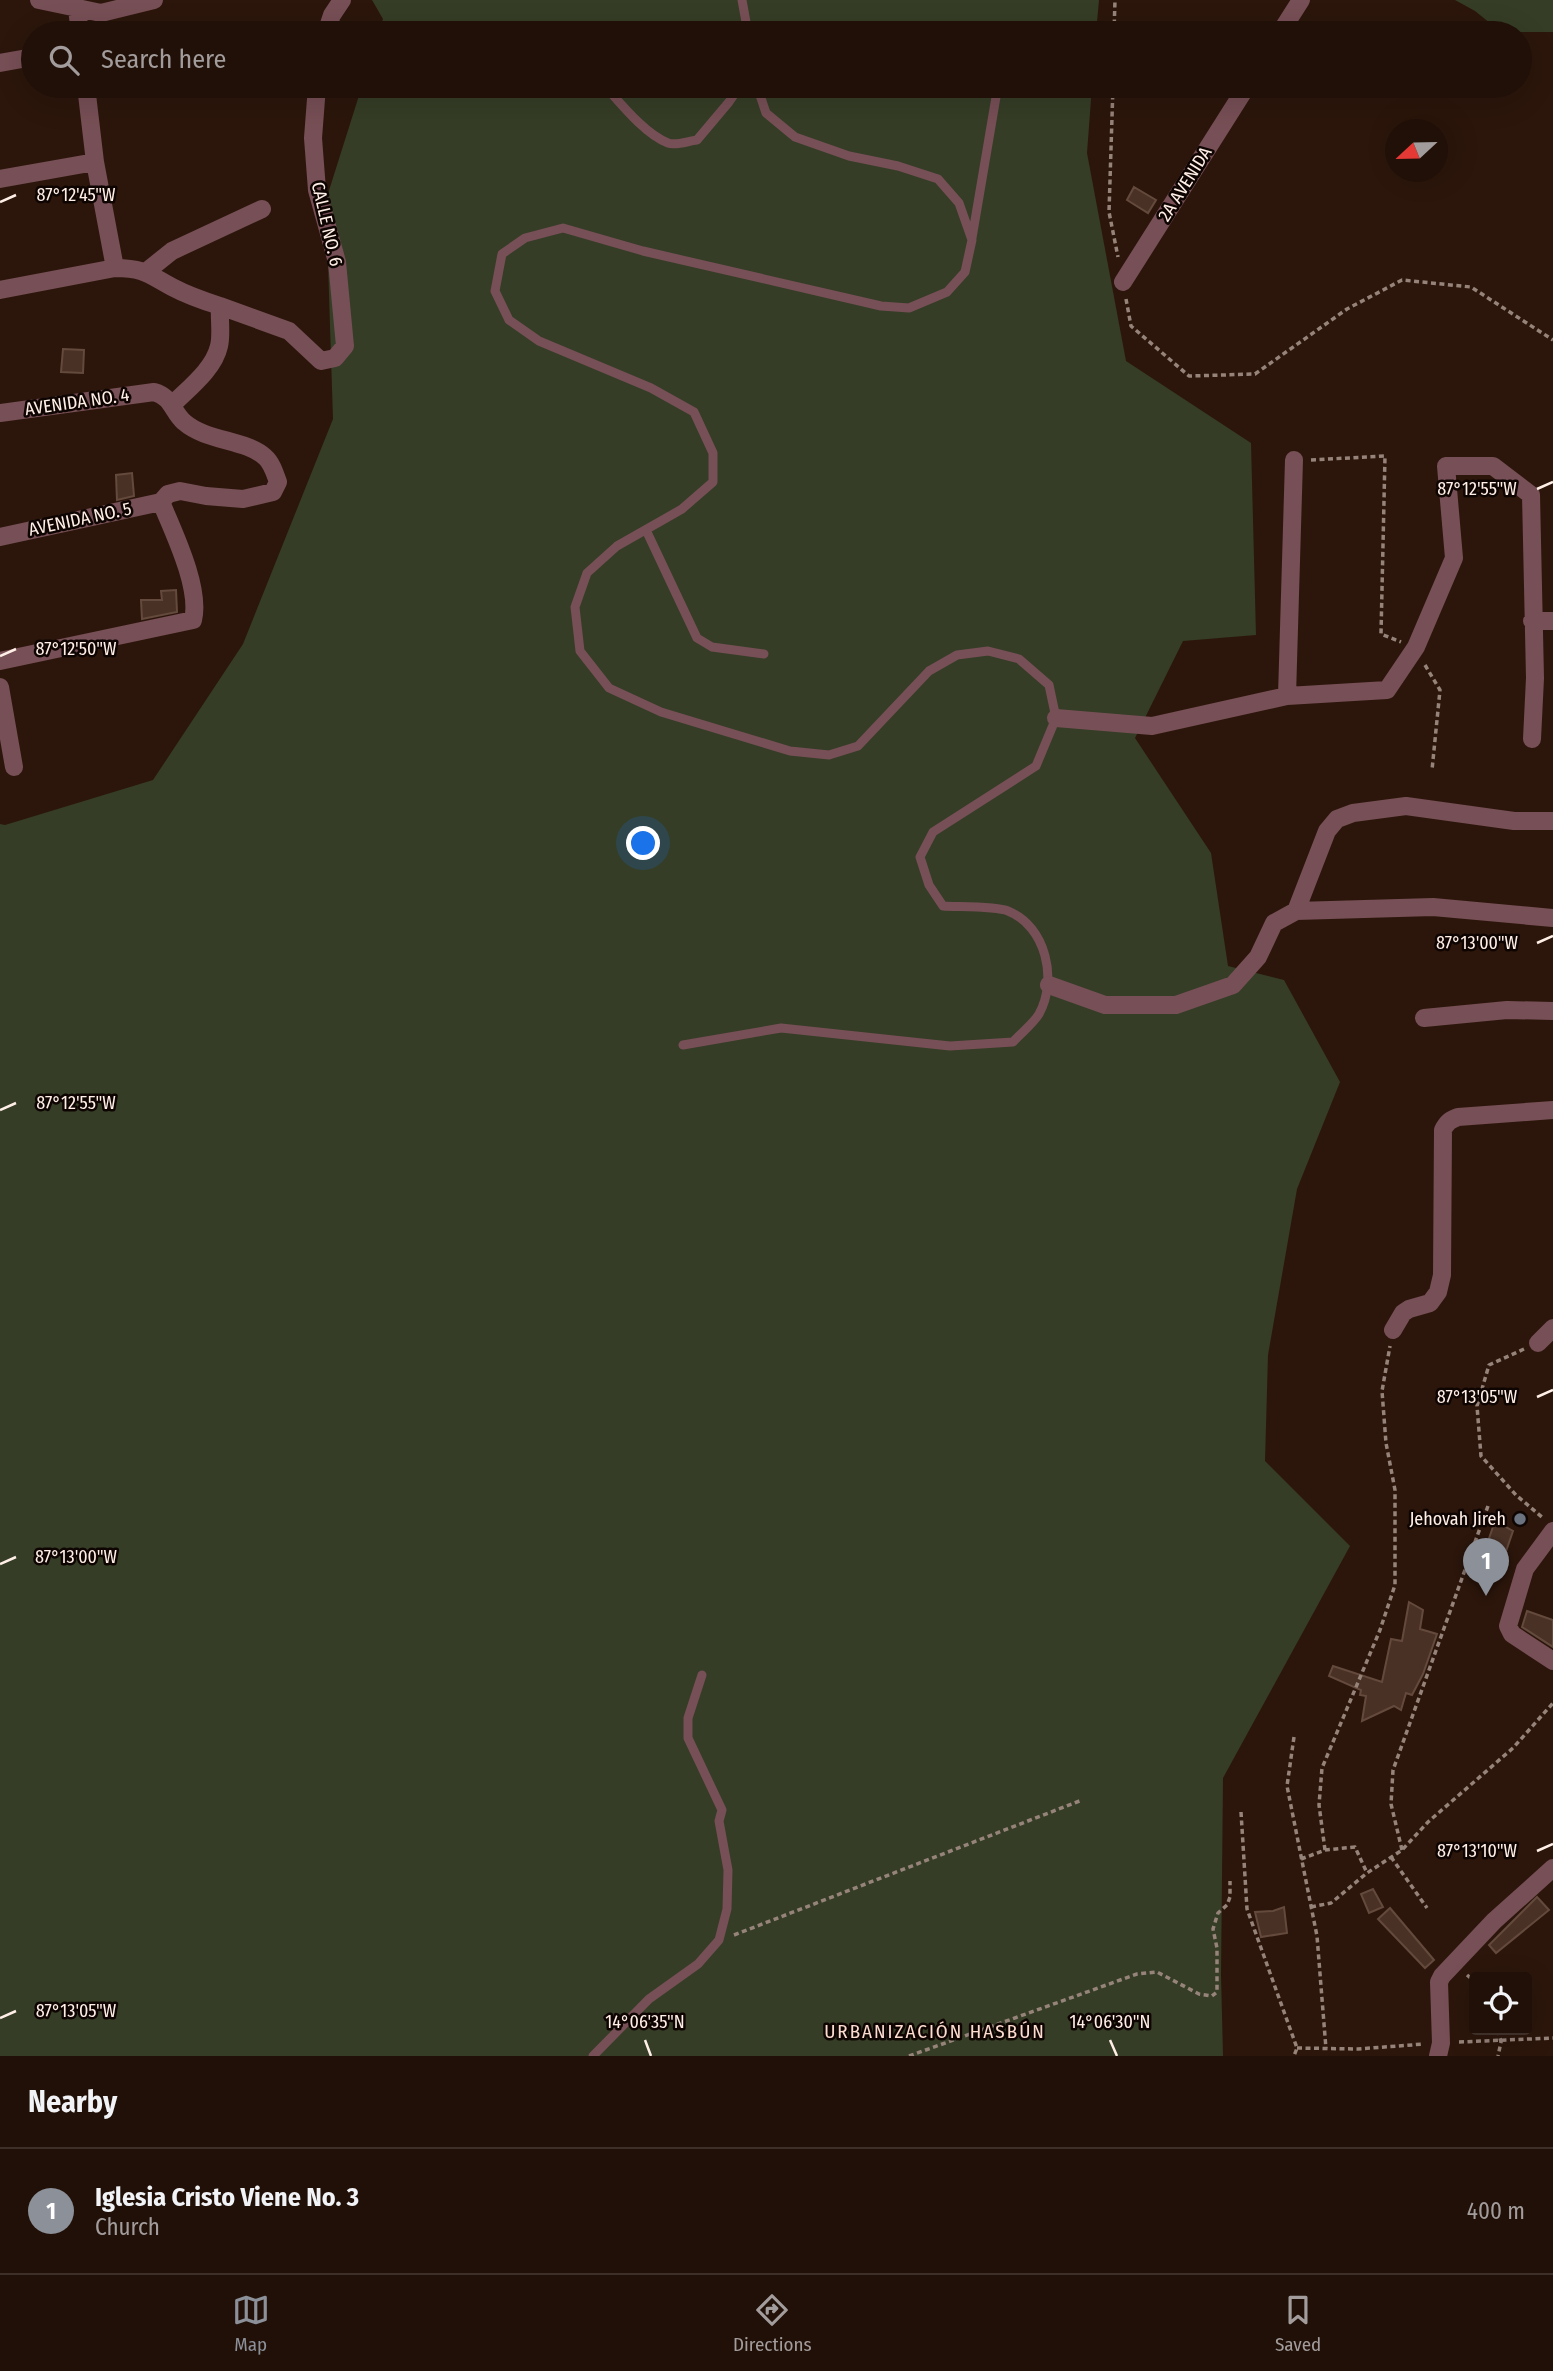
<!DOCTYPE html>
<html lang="en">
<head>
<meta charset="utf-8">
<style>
  :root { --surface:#211008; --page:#2d1e16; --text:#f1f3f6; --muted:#a29d9c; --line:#3e3029; --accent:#8c9099 }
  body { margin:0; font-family:"Fira Sans Condensed",sans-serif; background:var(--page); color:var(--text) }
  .controls { position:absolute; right:21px; bottom:21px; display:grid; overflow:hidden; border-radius:7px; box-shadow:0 7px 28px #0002 }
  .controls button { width:63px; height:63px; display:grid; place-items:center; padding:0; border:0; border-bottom:2px solid var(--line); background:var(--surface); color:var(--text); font:35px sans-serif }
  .compass { position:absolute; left:1385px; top:119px; width:63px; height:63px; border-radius:50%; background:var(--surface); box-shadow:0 7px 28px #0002; rotate:248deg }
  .you { position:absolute; left:644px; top:844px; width:24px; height:24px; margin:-18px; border:5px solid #fff; border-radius:50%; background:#1a73e8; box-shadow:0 0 0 10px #1a73e833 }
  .badge { display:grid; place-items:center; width:46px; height:46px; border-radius:50%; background:var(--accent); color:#fff; font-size:23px; font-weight:700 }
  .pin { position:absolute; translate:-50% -58px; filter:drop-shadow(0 2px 4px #0008) }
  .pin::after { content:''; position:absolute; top:37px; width:24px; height:21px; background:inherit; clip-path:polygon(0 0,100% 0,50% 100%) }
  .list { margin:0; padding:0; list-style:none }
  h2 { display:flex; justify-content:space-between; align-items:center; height:91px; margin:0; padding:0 28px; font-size:30px }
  h2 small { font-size:23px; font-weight:400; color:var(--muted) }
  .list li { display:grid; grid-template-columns:46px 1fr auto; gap:21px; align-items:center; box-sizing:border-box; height:126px; padding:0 28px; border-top:2px solid var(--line) }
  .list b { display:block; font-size:26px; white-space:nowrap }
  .list p { margin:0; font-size:23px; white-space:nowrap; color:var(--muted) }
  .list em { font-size:23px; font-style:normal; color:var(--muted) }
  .icon { flex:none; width:38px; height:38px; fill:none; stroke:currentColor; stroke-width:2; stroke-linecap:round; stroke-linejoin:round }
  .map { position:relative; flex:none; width:1553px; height:2056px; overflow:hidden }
  .search { position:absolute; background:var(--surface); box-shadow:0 7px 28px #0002; left:21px; right:21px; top:21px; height:77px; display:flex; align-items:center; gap:18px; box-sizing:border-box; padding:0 24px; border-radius:38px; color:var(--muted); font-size:26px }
  .sheet { height:217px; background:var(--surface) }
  nav { display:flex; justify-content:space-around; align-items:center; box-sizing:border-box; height:98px; border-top:2px solid var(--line); background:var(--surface); font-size:19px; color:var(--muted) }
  nav a { display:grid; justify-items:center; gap:4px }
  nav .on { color:var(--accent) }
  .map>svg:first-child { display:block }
</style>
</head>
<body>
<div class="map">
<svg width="1553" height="2056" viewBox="0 0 1553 2056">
  <rect width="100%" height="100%" fill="#2c160b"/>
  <!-- green -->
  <path fill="#353d26" d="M 372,0 L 1099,0 L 1096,33 L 378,33 L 383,19 Z
    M 1455,0 L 1553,0 L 1553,32 L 1501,32 L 1475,11 Z
    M 362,86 L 1092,86 L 1087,153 L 1126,361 L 1251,443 L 1256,635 L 1183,641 L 1135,738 L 1211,853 L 1228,966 L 1284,980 L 1340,1082 L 1297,1189 L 1268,1355 L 1265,1461 L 1350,1546 L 1223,1778 L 1221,1975 L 1223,2056 L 0,2056 L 0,824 L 5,825 L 153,780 L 243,644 L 333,419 L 326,200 Z"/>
  <!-- building -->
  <path fill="#493125" stroke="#644a3d" stroke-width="2" d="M 1134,187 L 1156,200 L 1148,213 L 1127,200 Z
    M 63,349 L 84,350 L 83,373 L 61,372 Z
    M 132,473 L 134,496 L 117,500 L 116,475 Z
    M 176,590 L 177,612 L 142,619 L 141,600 L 162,600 L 161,591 Z
    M 1495,1521 L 1513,1531 L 1503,1560 L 1484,1553 Z
    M 1409,1602 L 1423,1610 L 1420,1629 L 1437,1634 L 1423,1674 L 1412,1695 L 1406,1693 L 1401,1710 L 1394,1706 L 1362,1721 L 1366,1696 L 1360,1695 L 1361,1690 L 1329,1676 L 1333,1666 L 1382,1682 L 1391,1639 L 1402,1641 Z
    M 1527,1611 L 1553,1620 L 1553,1647 L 1522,1627 Z
    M 1373,1889 L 1383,1907 L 1369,1913 L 1361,1894 Z
    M 1537,1897 L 1549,1910 L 1496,1953 L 1489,1945 Z
    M 1284,1907 L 1287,1933 L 1261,1937 L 1255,1912 L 1273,1911 Z
    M 1390,1908 L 1434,1960 L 1425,1968 L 1378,1919 Z"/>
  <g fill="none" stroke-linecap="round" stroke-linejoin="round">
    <!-- path -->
    <path stroke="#96837a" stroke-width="3.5" stroke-dasharray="5 3.5" stroke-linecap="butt" d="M 1114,33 L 1115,0
      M 1113,86 L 1109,212 L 1118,257
      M 1126,299 L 1131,326 L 1189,376 L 1255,374 L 1347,309 L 1402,280 L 1471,287 L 1553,340
      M 1311,460 L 1385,456 L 1381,634 L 1401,642
      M 1425,665 L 1440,690 L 1432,770
      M 1524,1349 L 1489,1365 L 1477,1406 L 1481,1456 L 1516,1495 L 1543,1518
      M 1294,1737 L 1287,1786 L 1317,1936 L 1326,2049
      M 1241,1812 L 1247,1909 L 1297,2048 L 1294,2056
      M 1325,1850 L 1319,1805 L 1322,1768 L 1380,1630 L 1395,1585 L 1395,1490 L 1386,1443 L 1382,1391 L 1390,1346
      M 1402,1850 L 1391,1804 L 1393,1770 L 1488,1506
      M 1391,1857 L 1427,1908
      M 1301,1859 L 1325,1850 L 1355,1847 L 1367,1873
      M 1311,1907 L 1331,1903 L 1367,1873 L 1402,1850 L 1428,1822 L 1513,1748 L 1553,1703
      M 734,1935 L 1082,1800
      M 1467,1975 L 1474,1981
      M 1498,2030 L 1501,2042 L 1498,2056
      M 1459,2042 L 1553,2038
      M 1297,2048 L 1358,2049 L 1424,2044
      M 909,2056 L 1137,1974 L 1157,1972 L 1199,1994 L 1212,1996 L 1217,1992 L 1217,1948 L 1213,1929 L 1218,1913 L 1227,1905 L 1230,1897 L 1230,1881"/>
    <!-- lane -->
    <path stroke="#774f56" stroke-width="9" d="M 742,0 L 748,33
      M 605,86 C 621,104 645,134 668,143 C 676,146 688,141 697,140 L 729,102 L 740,86
      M 972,238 L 996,97
      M 646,530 L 697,638 L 712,647 L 764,654
      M 683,1045 L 781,1028 L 950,1046 L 1013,1042 C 1021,1033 1033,1024 1039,1014 C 1058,980 1046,926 1008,911 C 996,906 958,907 943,906 L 929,885 L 920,857 L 933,832 L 1036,766 L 1056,718 L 1049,685 L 1019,659 L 988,651 L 957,655 L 929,671 L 858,746 L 829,755 L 790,751 L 661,712 L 609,688 L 580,651 L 575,607 L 587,573 L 617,546 L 682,509 L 713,482 L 713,453 L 694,412 L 651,388 L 539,341 L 509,320 L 495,291 L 502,254 L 525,238 L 563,228 L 643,251 L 881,306 L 909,308 L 947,292 L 965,272 L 972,240 L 959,203 L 938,179 L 898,166 L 849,156 L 795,137 L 766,113 L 757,86
      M 593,2056 L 649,1999 L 698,1964 L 719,1940 L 727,1909 L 728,1870 L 719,1821 L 722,1810 L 688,1738 L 688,1718 L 702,1675"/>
    <!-- street -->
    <path stroke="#774f56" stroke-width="18" d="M 39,0 L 101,13 L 154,0
      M 77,9 L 80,33
      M 326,33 L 332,15 L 342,0
      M 1280,33 L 1301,0
      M 0,63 L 33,57
      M 86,86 L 95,162 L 115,268 C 144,268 148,274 172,287 C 187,295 204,301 220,306 C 219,319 222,334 219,346 C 214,369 189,388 173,404
      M 0,179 L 95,162
      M 147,271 L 172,251 L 262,209
      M 1123,282 L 1247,86
      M 0,290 L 115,268
      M 220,306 L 289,331 L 321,361 L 335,358 L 345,346 L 337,262 L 317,190 L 313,138 L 317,86
      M 0,413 L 154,392 C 172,397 172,411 184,422 C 207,442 245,439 265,457 C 272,463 275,474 278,482 L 273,492 L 243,499 L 206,496 L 180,491 L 168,494 L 161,502 C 173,531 201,588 193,620 L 0,661
      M 0,537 L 161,502
      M 1532,621 L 1553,621
      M 0,687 L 14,767
      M 1287,696 L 1294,460
      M 1056,718 L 1152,726 L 1287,696 L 1387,690 L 1416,647 L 1454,558 L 1446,466 L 1493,466 L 1531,495 L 1535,678 L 1532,739
      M 1296,911 L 1327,831 L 1337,819 L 1353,813 L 1406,806 L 1514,821 L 1553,821
      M 1049,985 L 1105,1005 L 1176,1005 L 1233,985 L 1258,957 L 1274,923 L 1296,911 L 1433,907 L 1553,918
      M 1424,1018 L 1507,1010 L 1553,1011
      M 1393,1330 L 1403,1313 L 1409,1309 L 1430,1303 L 1438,1292 L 1442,1275 L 1443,1130 C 1447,1122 1450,1120 1458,1117 L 1553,1110
      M 1538,1343 L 1553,1328
      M 1553,1531 L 1525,1569 L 1508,1626 L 1512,1634 L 1553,1661
      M 1438,2056 L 1441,2043 L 1439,1982 L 1442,1976 L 1494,1921 L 1553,1868"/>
  </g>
  <!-- ticks -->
  <path fill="none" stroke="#ffefe7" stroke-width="2.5" d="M 0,202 L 16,195M 1537,489 L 1553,482M 0,656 L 16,649M 1537,943 L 1553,936M 0,1110 L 16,1103M 1537,1397 L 1553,1390M 0,1564 L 16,1557M 1537,1851 L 1553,1844M 0,2018 L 16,2011M 645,2040 L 651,2056M 1110,2040 L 1117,2056"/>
  <!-- markers -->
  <circle fill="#6b7280" stroke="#0e0502" stroke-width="2.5" cx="1520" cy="1519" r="7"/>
  <g text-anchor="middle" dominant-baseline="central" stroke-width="5" stroke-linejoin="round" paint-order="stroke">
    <!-- street labels -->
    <g font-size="18" fill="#ffefe7" stroke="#0e0502">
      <text transform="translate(1185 184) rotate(-58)">2A AVENIDA</text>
      <text transform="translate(327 224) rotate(77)">CALLE NO. 6</text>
      <text transform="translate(77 402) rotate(-8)">AVENIDA NO. 4</text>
      <text transform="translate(80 519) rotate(-12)">AVENIDA NO. 5</text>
    </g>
    <!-- poi labels -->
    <g font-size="18" fill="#ffefe7" stroke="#0e0502" text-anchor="end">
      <text x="1506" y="1519">Jehovah Jireh</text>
    </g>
    <!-- neighbourhood labels -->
    <g font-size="19" letter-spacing="2" fill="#fddcd0" stroke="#0e0502">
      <text x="935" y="2031">URBANIZACIÓN HASBÚN</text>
    </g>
  </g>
  <g font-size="18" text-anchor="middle" fill="#ffefe7" stroke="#0e0502" stroke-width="5" stroke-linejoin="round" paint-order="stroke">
    <text x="76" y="201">87°12'45"W</text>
    <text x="1477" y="495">87°12'55"W</text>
    <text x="76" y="655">87°12'50"W</text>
    <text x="1477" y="949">87°13'00"W</text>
    <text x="76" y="1109">87°12'55"W</text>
    <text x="1477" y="1403">87°13'05"W</text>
    <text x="76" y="1563">87°13'00"W</text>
    <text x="1477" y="1857">87°13'10"W</text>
    <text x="76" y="2017">87°13'05"W</text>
    <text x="645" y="2028">14°06'35"N</text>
    <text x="1110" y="2028">14°06'30"N</text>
  </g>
</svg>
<div class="controls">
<button><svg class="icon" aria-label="locate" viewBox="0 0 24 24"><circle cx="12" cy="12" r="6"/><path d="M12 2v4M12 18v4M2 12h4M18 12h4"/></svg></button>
</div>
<svg class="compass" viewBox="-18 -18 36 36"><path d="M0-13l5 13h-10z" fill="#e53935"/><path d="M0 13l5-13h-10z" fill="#a29d9c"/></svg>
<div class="you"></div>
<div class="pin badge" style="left:1486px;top:1596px">1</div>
<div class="search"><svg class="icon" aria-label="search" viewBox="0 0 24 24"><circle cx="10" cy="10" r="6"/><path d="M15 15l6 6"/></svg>Search here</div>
</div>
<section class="sheet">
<h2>Nearby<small></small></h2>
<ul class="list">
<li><span class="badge">1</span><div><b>Iglesia Cristo Viene No. 3</b><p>Church</p></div><em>400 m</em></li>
</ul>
</section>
<nav>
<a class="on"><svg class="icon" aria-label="map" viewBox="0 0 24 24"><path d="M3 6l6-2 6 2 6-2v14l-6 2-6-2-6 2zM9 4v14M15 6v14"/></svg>Map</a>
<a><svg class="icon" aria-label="directions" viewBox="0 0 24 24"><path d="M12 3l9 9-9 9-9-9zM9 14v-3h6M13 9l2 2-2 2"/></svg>Directions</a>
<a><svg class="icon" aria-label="saved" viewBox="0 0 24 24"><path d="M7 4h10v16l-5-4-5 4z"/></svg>Saved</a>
</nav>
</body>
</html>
